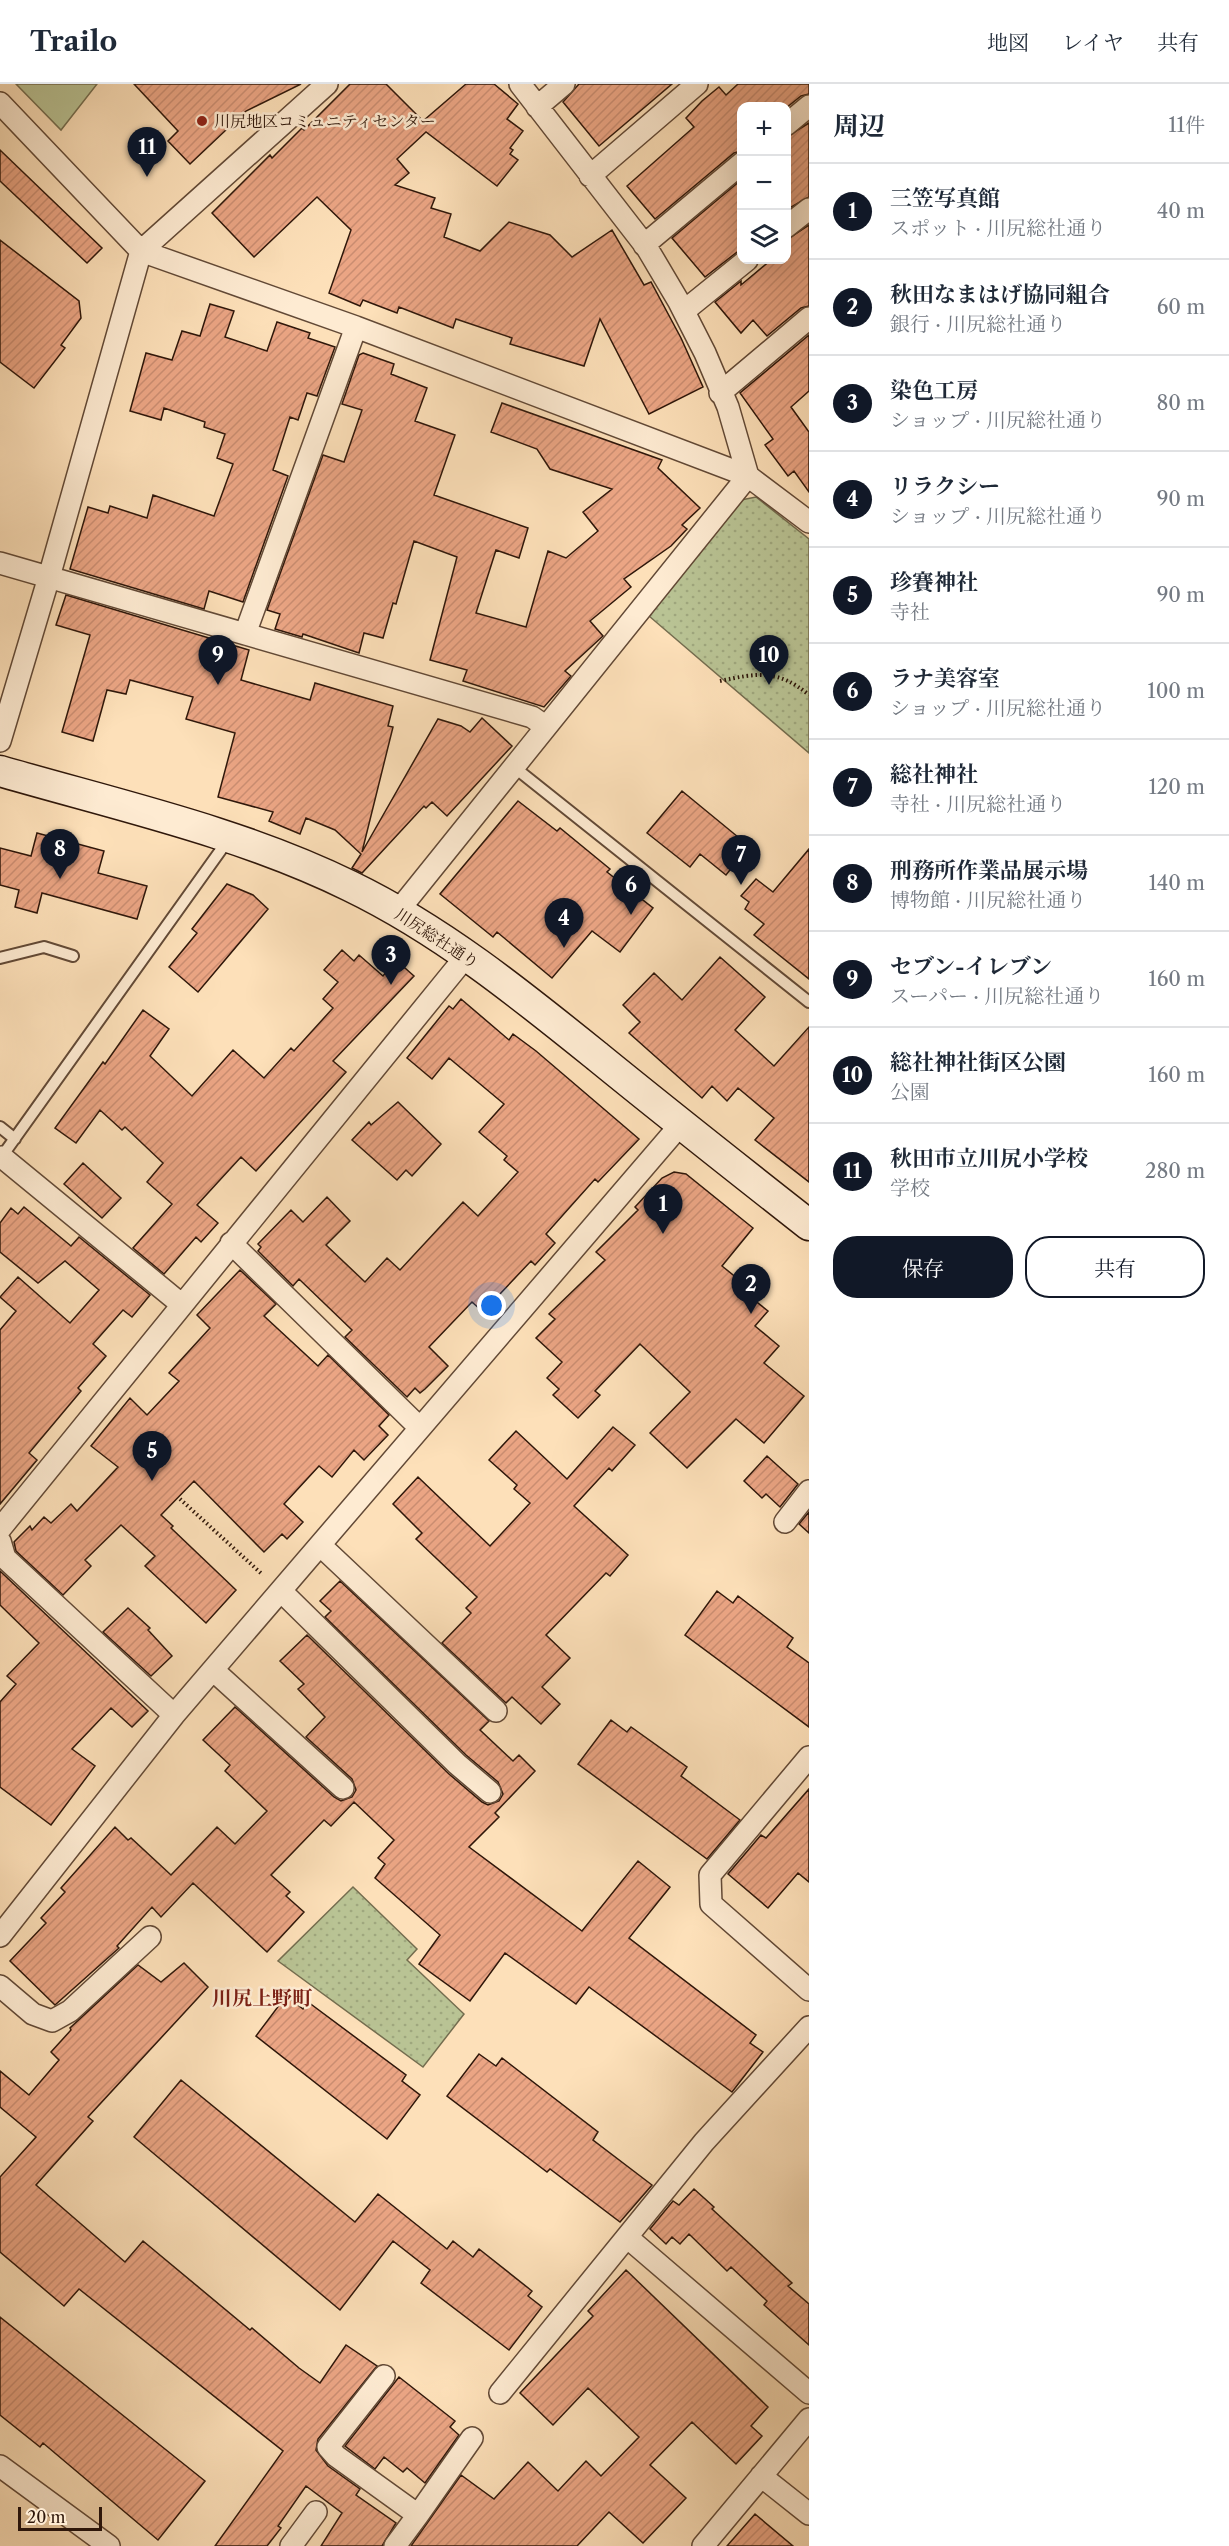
<!DOCTYPE html>
<html lang="ja">
<head>
<meta charset="utf-8">
<style>
  :root { --surface:#fff; --page:#f2f2f3; --text:#1f2937; --muted:#747a83; --line:#e0e1e3; --accent:#111827 }
  body { margin:0; font-family:"Libre Caslon Text","Noto Serif JP",serif; background:var(--page); color:var(--text) }
  .controls { position:absolute; right:18px; top:18px; display:grid; overflow:hidden; border-radius:12px; box-shadow:0 6px 24px #0002 }
  .controls button { width:54px; height:54px; display:grid; place-items:center; padding:0; border:0; border-bottom:2px solid var(--line); background:var(--surface); color:var(--text); font:30px sans-serif }
  .scale { position:absolute; left:18px; bottom:15px; width:84px; box-sizing:border-box; padding-left:6px; border:3px solid #2f170a; border-top:0; font-size:16px; line-height:21px; white-space:nowrap; color:#2f170a; -webkit-text-stroke:4px #feebd2; paint-order:stroke }
  .you { position:absolute; left:492px; top:1222px; width:21px; height:21px; margin:-15px; border:4px solid #fff; border-radius:50%; background:#1a73e8; box-shadow:0 0 0 9px #1a73e833 }
  .badge { display:grid; place-items:center; width:39px; height:39px; border-radius:50%; background:var(--accent); color:#fff; font-size:20px; font-weight:700 }
  .pin { position:absolute; translate:-50% -50px; filter:drop-shadow(0 2px 3px #0008) }
  .pin::after { content:''; position:absolute; top:32px; width:21px; height:18px; background:inherit; clip-path:polygon(0 0,100% 0,50% 100%) }
  .list { margin:0; padding:0; list-style:none }
  h2 { display:flex; justify-content:space-between; align-items:center; height:78px; margin:0; padding:0 24px; font-size:26px }
  h2 small { font-size:20px; font-weight:400; color:var(--muted) }
  .list li { display:grid; grid-template-columns:39px 1fr auto; gap:18px; align-items:center; box-sizing:border-box; height:96px; padding:0 24px; border-top:2px solid var(--line) }
  .list b { display:block; font-size:22px; white-space:nowrap }
  .list p { margin:0; font-size:20px; white-space:nowrap; color:var(--muted) }
  .list em { font-size:20px; font-style:normal; color:var(--muted) }
  .actions { display:flex; gap:12px; padding:18px 24px }
  .actions a { flex:1; padding:14px 0; border:2px solid var(--accent); border-radius:24px; text-align:center; font-size:21px; color:var(--accent) }
  .actions .main { background:var(--accent); color:#fff }
  .icon { flex:none; width:33px; height:33px; fill:none; stroke:currentColor; stroke-width:2; stroke-linecap:round; stroke-linejoin:round }
  .map { position:relative; flex:none; width:809px; height:2462px; overflow:hidden }
  header { display:flex; align-items:center; gap:36px; box-sizing:border-box; height:84px; padding:0 30px; background:var(--surface); border-bottom:2px solid var(--line) }
  header strong { font-size:28px }
  nav { display:flex; gap:33px; margin-inline-start:auto; font-size:21px }
  main { display:flex }
  aside { flex:1; background:var(--surface) }
  .map>svg:first-child { display:block }
</style>
</head>
<body>
<header>
<strong>Trailo</strong>
<nav><a>地図</a><a>レイヤ</a><a>共有</a></nav>
</header>
<main>
<div class="map">
<svg width="809" height="2462" viewBox="0 0 809 2462">
  <defs>
    <pattern id="park-dots" width="8" height="8" patternUnits="userSpaceOnUse" patternTransform="scale(1.5)"><rect width="8" height="8" fill="#b9c394"/><path d="M2 2h.1M6 6h.1" fill="none" stroke="#9fa77e" stroke-width="1.8" stroke-linecap="round"/></pattern>
    <pattern id="building-hatch" width="6" height="6" patternUnits="userSpaceOnUse" patternTransform="scale(1.5)"><rect width="6" height="6" fill="#eba584"/><path d="M-1 1l2-2M0 6l6-6M5 7l2-2" fill="none" stroke="#ca8d71"/></pattern>
  </defs>
  <rect width="100%" height="100%" fill="#fde0b9"/>
  <filter id="stains"><feTurbulence type="fractalNoise" baseFrequency=".00333" numOctaves="4"/><feColorMatrix values="0 0 0 0 .2 0 0 0 0 .09 0 0 0 0 .02 0 0 0 .5 -.17"/></filter>
  <radialGradient id="worn" r=".72"><stop offset=".6" stop-color="#630" stop-opacity="0"/><stop offset="1" stop-color="#630" stop-opacity=".3"/></radialGradient>
  <!-- green -->
  <path fill="#b9c394" stroke="#746d4f" stroke-width="1.5" d="M 16,0 L 97,0 L 61,46 Z"/>
  <!-- park -->
  <path fill="url(#park-dots)" stroke="#746d4f" stroke-width="1.5" d="M 756,413 L 809,455 L 809,669 L 649,532 L 741,416 Z
    M 353,1803 L 417,1865 L 407,1876 L 464,1930 L 423,1983 L 278,1877 Z"/>
  <!-- building -->
  <path fill="url(#building-hatch)" stroke="#2f170a" stroke-width="1.5" d="M 134,0 L 301,0 L 246,27 L 190,80 L 168,57 L 178,47 Z
    M 350,0 L 386,0 L 423,37 L 466,0 L 494,0 L 518,20 L 507,35 L 523,47 L 510,64 L 513,66 L 510,70 L 518,76 L 497,102 L 426,48 L 397,75 L 409,89 L 395,101 L 435,114 L 431,124 L 451,130 L 444,153 L 480,167 L 509,138 L 550,151 L 572,173 L 612,146 L 644,201 L 651,198 L 681,254 L 703,303 L 649,330 L 600,235 L 584,282 L 510,260 L 512,254 L 456,235 L 453,244 L 399,223 L 397,229 L 363,216 L 360,222 L 329,209 L 351,146 L 317,113 L 254,173 L 212,129 L 270,71 L 272,74 L 302,44 L 304,46 Z
    M 579,0 L 672,0 L 599,62 L 563,18 Z
    M 738,0 L 809,0 L 809,10 L 801,12 L 786,24 L 741,22 L 741,67 L 734,69 L 655,135 L 627,102 L 694,43 L 686,34 L 702,17 L 719,3 L 726,11 Z
    M 809,39 L 809,113 L 786,126 L 786,53 Z
    M 0,66 L 102,164 L 87,179 L 0,97 Z
    M 741,96 L 741,165 L 705,193 L 672,154 Z
    M 809,141 L 809,222 L 801,224 L 767,252 L 753,236 L 741,249 L 715,218 L 741,197 L 741,201 L 771,176 L 786,176 L 786,156 Z
    M 0,156 L 79,217 L 81,234 L 61,261 L 65,264 L 34,304 L 0,278 Z
    M 210,220 L 234,227 L 225,253 L 267,267 L 277,238 L 310,249 L 308,254 L 335,263 L 317,312 L 307,309 L 298,336 L 290,333 L 273,386 L 288,392 L 243,518 L 209,507 L 204,525 L 70,485 L 88,423 L 108,429 L 110,422 L 147,434 L 153,411 L 214,432 L 233,380 L 217,374 L 225,350 L 204,343 L 205,338 L 164,324 L 161,336 L 130,327 L 146,269 L 172,276 L 182,247 L 200,252 Z
    M 809,251 L 809,307 L 791,323 L 809,348 L 809,408 L 794,387 L 788,392 L 765,361 L 773,355 L 740,309 Z
    M 363,269 L 394,280 L 391,290 L 427,304 L 415,337 L 455,351 L 434,411 L 528,444 L 519,474 L 496,466 L 476,529 L 526,543 L 548,467 L 566,474 L 598,447 L 583,428 L 612,405 L 550,385 L 537,365 L 491,348 L 502,319 L 662,376 L 658,384 L 700,424 L 682,441 L 687,445 L 671,462 L 624,495 L 631,503 L 590,537 L 603,552 L 565,587 L 571,592 L 544,623 L 463,597 L 467,586 L 430,576 L 457,473 L 414,457 L 396,520 L 393,519 L 383,554 L 364,549 L 359,569 L 303,550 L 302,553 L 275,545 L 280,530 L 267,526 L 323,371 L 344,378 L 362,326 L 342,320 L 359,271 Z
    M 66,511 L 249,566 L 241,596 L 310,616 L 315,599 L 393,622 L 388,642 L 393,643 L 362,768 L 438,635 L 461,642 L 470,648 L 482,634 L 512,662 L 447,732 L 432,718 L 426,724 L 424,722 L 362,789 L 352,784 L 361,770 L 335,746 L 306,734 L 300,750 L 269,737 L 273,728 L 218,713 L 235,649 L 186,635 L 193,613 L 130,596 L 126,610 L 107,606 L 93,657 L 62,648 L 90,551 L 56,541 Z
    M 682,707 L 749,762 L 726,791 L 700,770 L 690,783 L 647,749 Z
    M 518,717 L 557,747 L 560,744 L 610,785 L 607,788 L 653,824 L 620,868 L 592,847 L 552,894 L 497,848 L 493,853 L 440,810 Z
    M 37,749 L 104,767 L 98,789 L 147,802 L 137,835 L 42,809 L 37,829 L 15,823 L 19,806 L 0,801 L 0,764 L 31,772 Z
    M 809,765 L 809,895 L 754,851 L 764,840 L 745,825 L 749,818 L 741,812 L 756,795 L 773,808 Z
    M 227,800 L 253,811 L 268,825 L 198,908 L 169,883 L 197,849 L 192,845 Z
    M 342,866 L 354,877 L 359,871 L 383,892 L 396,876 L 414,892 L 333,977 L 346,988 L 256,1087 L 241,1073 L 197,1121 L 218,1139 L 201,1158 L 196,1153 L 164,1190 L 133,1164 L 172,1120 L 147,1098 L 163,1079 L 125,1043 L 122,1046 L 100,1026 L 76,1059 L 55,1044 L 103,978 L 105,980 L 143,926 L 169,945 L 150,972 L 192,1012 L 233,966 L 264,994 L 291,964 L 294,967 L 333,924 L 323,915 L 338,898 L 324,886 Z
    M 720,873 L 765,913 L 735,946 L 774,982 L 809,943 L 809,1098 L 755,1056 L 774,1034 L 738,1004 L 727,1017 L 712,1002 L 702,1014 L 629,949 L 640,938 L 623,921 L 654,889 L 682,916 Z
    M 461,915 L 509,956 L 513,950 L 536,967 L 639,1055 L 598,1098 L 595,1095 L 546,1150 L 555,1159 L 535,1181 L 531,1177 L 483,1228 L 472,1218 L 429,1263 L 448,1282 L 425,1305 L 420,1309 L 415,1304 L 407,1313 L 345,1253 L 352,1246 L 299,1195 L 293,1202 L 258,1167 L 261,1163 L 258,1160 L 291,1126 L 303,1138 L 327,1113 L 350,1137 L 326,1161 L 365,1198 L 387,1174 L 400,1186 L 463,1118 L 478,1132 L 518,1088 L 504,1076 L 507,1072 L 479,1048 L 504,1020 L 449,974 L 432,995 L 407,974 L 449,922 L 453,925 Z
    M 398,1018 L 441,1060 L 412,1092 L 406,1086 L 397,1096 L 352,1056 L 369,1038 L 371,1041 Z
    M 83,1079 L 121,1114 L 102,1134 L 64,1100 Z
    M 674,1088 L 686,1090 L 753,1144 L 722,1182 L 743,1199 L 739,1204 L 768,1227 L 755,1242 L 779,1262 L 764,1279 L 804,1312 L 764,1359 L 736,1335 L 687,1384 L 650,1349 L 690,1308 L 640,1260 L 595,1307 L 600,1311 L 578,1334 L 553,1311 L 559,1305 L 547,1294 L 562,1278 L 536,1254 L 555,1235 L 549,1230 L 605,1176 L 596,1168 L 638,1126 L 635,1123 L 662,1094 Z
    M 24,1123 L 71,1162 L 79,1153 L 150,1211 L 132,1233 L 123,1226 L 93,1260 L 106,1272 L 78,1304 L 81,1307 L 29,1369 L 37,1376 L 0,1420 L 0,1246 L 16,1227 L 0,1213 L 18,1193 L 70,1239 L 99,1206 L 65,1177 L 38,1199 L 0,1168 L 0,1139 L 11,1124 L 18,1130 Z
    M 240,1186 L 276,1220 L 264,1232 L 318,1282 L 328,1271 L 389,1331 L 379,1342 L 388,1351 L 364,1376 L 354,1366 L 332,1393 L 319,1382 L 284,1420 L 303,1438 L 287,1455 L 282,1450 L 264,1468 L 194,1397 L 161,1431 L 173,1442 L 171,1444 L 236,1506 L 206,1539 L 145,1482 L 155,1472 L 121,1441 L 85,1476 L 91,1482 L 63,1511 L 16,1467 L 14,1458 L 30,1442 L 32,1446 L 44,1433 L 51,1439 L 71,1420 L 77,1427 L 118,1383 L 91,1362 L 130,1314 L 147,1331 L 179,1297 L 169,1289 L 210,1244 L 197,1231 Z
    M 613,1343 L 635,1361 L 612,1387 L 609,1384 L 574,1422 L 628,1471 L 610,1492 L 606,1489 L 546,1551 L 570,1574 L 542,1603 L 560,1620 L 541,1640 L 512,1613 L 506,1619 L 442,1559 L 471,1529 L 466,1524 L 477,1513 L 416,1455 L 422,1449 L 393,1420 L 418,1393 L 490,1462 L 530,1419 L 514,1405 L 517,1401 L 489,1376 L 516,1347 L 567,1395 Z
    M 767,1372 L 798,1400 L 780,1423 L 766,1410 L 762,1414 L 744,1397 Z
    M 809,1428 L 809,1449 L 799,1440 Z
    M 0,1487 L 148,1627 L 132,1643 L 111,1624 L 72,1665 L 95,1682 L 51,1741 L 0,1703 L 0,1618 L 16,1600 L 7,1592 L 39,1559 L 0,1521 Z
    M 340,1497 L 489,1637 L 480,1646 L 513,1677 L 519,1671 L 535,1687 L 495,1729 L 499,1733 L 469,1763 L 582,1847 L 638,1777 L 670,1803 L 629,1854 L 756,1951 L 750,1959 L 763,1968 L 732,2008 L 589,1903 L 576,1920 L 505,1869 L 470,1917 L 419,1880 L 440,1851 L 375,1794 L 385,1780 L 378,1774 L 394,1756 L 354,1718 L 331,1742 L 324,1736 L 271,1791 L 290,1808 L 286,1812 L 304,1828 L 267,1868 L 193,1799 L 161,1833 L 152,1823 L 117,1862 L 119,1864 L 55,1921 L 10,1877 L 46,1839 L 41,1834 L 65,1808 L 61,1804 L 115,1743 L 128,1756 L 131,1754 L 171,1791 L 217,1743 L 235,1760 L 267,1727 L 225,1687 L 230,1681 L 203,1656 L 235,1623 L 334,1713 L 341,1717 L 352,1713 L 356,1706 L 352,1695 L 306,1653 L 325,1633 L 298,1605 L 304,1600 L 280,1577 L 307,1551 L 449,1690 L 482,1718 L 488,1721 L 499,1717 L 503,1710 L 498,1698 L 466,1671 L 325,1533 L 331,1527 L 320,1517 Z
    M 717,1507 L 733,1519 L 738,1512 L 793,1554 L 787,1563 L 809,1579 L 809,1643 L 685,1551 Z
    M 128,1524 L 150,1544 L 148,1546 L 172,1572 L 151,1592 L 103,1548 Z
    M 611,1636 L 627,1648 L 631,1643 L 687,1683 L 681,1692 L 740,1736 L 707,1775 L 578,1680 Z
    M 809,1705 L 809,1798 L 798,1789 L 768,1824 L 728,1790 L 761,1751 L 766,1754 Z
    M 184,1879 L 208,1903 L 88,2033 L 93,2037 L 36,2101 L 125,2178 L 143,2157 L 250,2246 L 252,2244 L 299,2284 L 320,2299 L 346,2261 L 377,2282 L 318,2355 L 316,2366 L 328,2382 L 360,2405 L 356,2411 L 396,2439 L 382,2462 L 321,2462 L 342,2429 L 306,2402 L 278,2442 L 281,2444 L 267,2462 L 215,2462 L 283,2367 L 79,2205 L 64,2222 L 0,2168 L 0,2093 L 36,2053 L 0,2023 L 0,1987 L 29,2011 L 59,1976 L 51,1968 L 71,1946 L 70,1944 L 138,1881 L 161,1898 Z
    M 286,1912 L 303,1925 L 308,1918 L 406,1991 L 402,1997 L 420,2011 L 387,2055 L 256,1952 Z
    M 479,1970 L 496,1982 L 502,1974 L 598,2048 L 593,2056 L 652,2101 L 620,2138 L 550,2085 L 547,2088 L 447,2012 Z
    M 181,1996 L 355,2138 L 378,2110 L 447,2165 L 453,2157 L 473,2173 L 479,2165 L 532,2207 L 528,2212 L 542,2223 L 509,2266 L 421,2199 L 430,2186 L 393,2157 L 340,2226 L 134,2053 Z
    M 694,2105 L 714,2123 L 712,2125 L 792,2199 L 788,2202 L 809,2220 L 809,2261 L 764,2221 L 767,2217 L 731,2183 L 727,2187 L 689,2150 L 680,2160 L 672,2153 L 666,2160 L 650,2145 L 673,2117 L 679,2121 Z
    M 626,2186 L 768,2323 L 751,2342 L 762,2352 L 736,2380 L 692,2338 L 650,2381 L 686,2414 L 643,2459 L 609,2428 L 577,2462 L 411,2462 L 461,2391 L 494,2415 L 528,2378 L 558,2407 L 586,2377 L 601,2392 L 639,2353 L 588,2304 L 553,2341 L 520,2309 L 593,2232 L 588,2227 Z
    M 0,2233 L 205,2397 L 158,2456 L 43,2359 L 40,2363 L 0,2331 Z
    M 399,2293 L 455,2337 L 450,2343 L 459,2351 L 425,2399 L 407,2384 L 403,2388 L 384,2373 L 375,2385 L 345,2362 Z
    M 755,2430 L 793,2462 L 727,2462 Z"/>
  <g fill="none" stroke-linecap="round" stroke-linejoin="round">
    <defs>
      <path id="lane" d="M 514,683 L 809,918
        M 0,874 L 44,863 L 73,872
        M 0,1043 L 15,1055
        M 0,1075 L 228,756"/>
      <path id="street" d="M 520,0 L 647,164 L 679,218 L 705,269 L 728,323 L 748,392
        M 0,19 L 141,167 L 356,243 L 748,392 L 809,438
        M 537,23 L 564,0
        M 786,41 L 809,22
        M 590,92 L 697,0
        M 786,143 L 809,125
        M 644,161 L 742,79
        M 684,227 L 747,176
        M 720,309 L 809,234
        M 0,479 L 532,633 L 545,642
        M 245,550 L 356,243
        M 0,657 L 49,493 L 141,167 L 327,0
        M 398,827 L 748,392
        M 2,1073 L 181,1220
        M 231,1159 L 420,1344
        M 785,1438 L 809,1407
        M 0,1445 L 467,871
        M 0,1457 L 5,1474 L 174,1631
        M 320,1461 L 496,1627
        M 281,1507 L 457,1680 L 490,1708
        M 213,1586 L 343,1704
        M 809,1673 L 710,1791 L 711,1820 L 809,1906
        M 0,1852 L 174,1631 L 681,1040
        M 0,1902 L 33,1930 L 52,1937 L 70,1927 L 150,1853
        M 628,2154 L 809,2309
        M 384,2292 L 328,2363 L 336,2372 L 418,2431 L 395,2462
        M 500,2309 L 704,2058 L 809,1943
        M 0,2382 L 109,2462
        M 761,2392 L 809,2430
        M 418,2431 L 472,2354
        M 291,2462 L 316,2428
        M 703,2462 L 809,2335"/>
      <path id="secondary" d="M 0,687 C 117,721 240,748 350,802 C 441,846 520,910 598,973 C 668,1030 739,1086 809,1141"/>
    </defs>
    <!-- lane casing -->
    <use href="#lane" stroke="#624936" stroke-width="14"/>
    <!-- street casing -->
    <use href="#street" stroke="#624936" stroke-width="24"/>
    <!-- secondary casing -->
    <use href="#secondary" stroke="#2f170a" stroke-width="33"/>
    <!-- path -->
    <path stroke="#2f170a" stroke-width="4" stroke-dasharray="1.5 3" stroke-linecap="butt" d="M 720,597 C 757,589 778,585 809,611
      M 180,1415 L 263,1491"/>
    <!-- lane -->
    <use href="#lane" stroke="#feebd2" stroke-width="10"/>
    <!-- street -->
    <use href="#street" stroke="#feebd2" stroke-width="21"/>
    <!-- secondary -->
    <use href="#secondary" stroke="#feebd2" stroke-width="30"/>
  </g>
  <!-- markers -->
  <circle fill="#8f2418" stroke="#feebd2" stroke-width="2" cx="202" cy="37" r="6"/>
  <g text-anchor="middle" dominant-baseline="central" stroke-width="5" stroke-linejoin="round" paint-order="stroke">
    <!-- poi labels -->
    <g font-size="16" fill="#2f170a" stroke="#feebd2" text-anchor="start">
      <text x="214" y="37">川尻地区コミュニティセンター</text>
    </g>
    <!-- street labels -->
    <g font-size="16" fill="#2f170a" stroke="#feebd2">
      <text transform="translate(437 854) rotate(33)">川尻総社通り</text>
    </g>
    <!-- quarter labels -->
    <g font-size="20" font-weight="bold" fill="#7a1f14" stroke="#feebd2">
      <text x="262" y="1914">川尻上野町</text>
    </g>
  </g>
  <rect width="100%" height="100%" filter="url(#stains)"/>
  <rect width="100%" height="100%" fill="url(#worn)"/>
</svg>
<div class="controls">
<button>+</button>
<button>−</button>
<button><svg class="icon" aria-label="layers" viewBox="0 0 24 24"><path d="M12 4l9 5-9 5-9-5zM3 14l9 5 9-5"/></svg></button>
</div>
<div class="scale">20 m</div>
<div class="you"></div>
<div class="pin badge" style="left:663px;top:1150px">1</div>
<div class="pin badge" style="left:751px;top:1230px">2</div>
<div class="pin badge" style="left:391px;top:901px">3</div>
<div class="pin badge" style="left:564px;top:864px">4</div>
<div class="pin badge" style="left:152px;top:1397px">5</div>
<div class="pin badge" style="left:631px;top:831px">6</div>
<div class="pin badge" style="left:741px;top:801px">7</div>
<div class="pin badge" style="left:60px;top:795px">8</div>
<div class="pin badge" style="left:218px;top:601px">9</div>
<div class="pin badge" style="left:769px;top:601px">10</div>
<div class="pin badge" style="left:147px;top:93px">11</div>
</div>
<aside>
<h2>周辺<small>11件</small></h2>
<ul class="list">
<li><span class="badge">1</span><div><b>三笠写真館</b><p>スポット · 川尻総社通り</p></div><em>40 m</em></li>
<li><span class="badge">2</span><div><b>秋田なまはげ協同組合</b><p>銀行 · 川尻総社通り</p></div><em>60 m</em></li>
<li><span class="badge">3</span><div><b>染色工房</b><p>ショップ · 川尻総社通り</p></div><em>80 m</em></li>
<li><span class="badge">4</span><div><b>リラクシー</b><p>ショップ · 川尻総社通り</p></div><em>90 m</em></li>
<li><span class="badge">5</span><div><b>珍賽神社</b><p>寺社</p></div><em>90 m</em></li>
<li><span class="badge">6</span><div><b>ラナ美容室</b><p>ショップ · 川尻総社通り</p></div><em>100 m</em></li>
<li><span class="badge">7</span><div><b>総社神社</b><p>寺社 · 川尻総社通り</p></div><em>120 m</em></li>
<li><span class="badge">8</span><div><b>刑務所作業品展示場</b><p>博物館 · 川尻総社通り</p></div><em>140 m</em></li>
<li><span class="badge">9</span><div><b>セブン-イレブン</b><p>スーパー · 川尻総社通り</p></div><em>160 m</em></li>
<li><span class="badge">10</span><div><b>総社神社街区公園</b><p>公園</p></div><em>160 m</em></li>
<li><span class="badge">11</span><div><b>秋田市立川尻小学校</b><p>学校</p></div><em>280 m</em></li>
</ul>
<div class="actions"><a class="main">保存</a><a>共有</a></div>
</aside>
</main>
</body>
</html>
